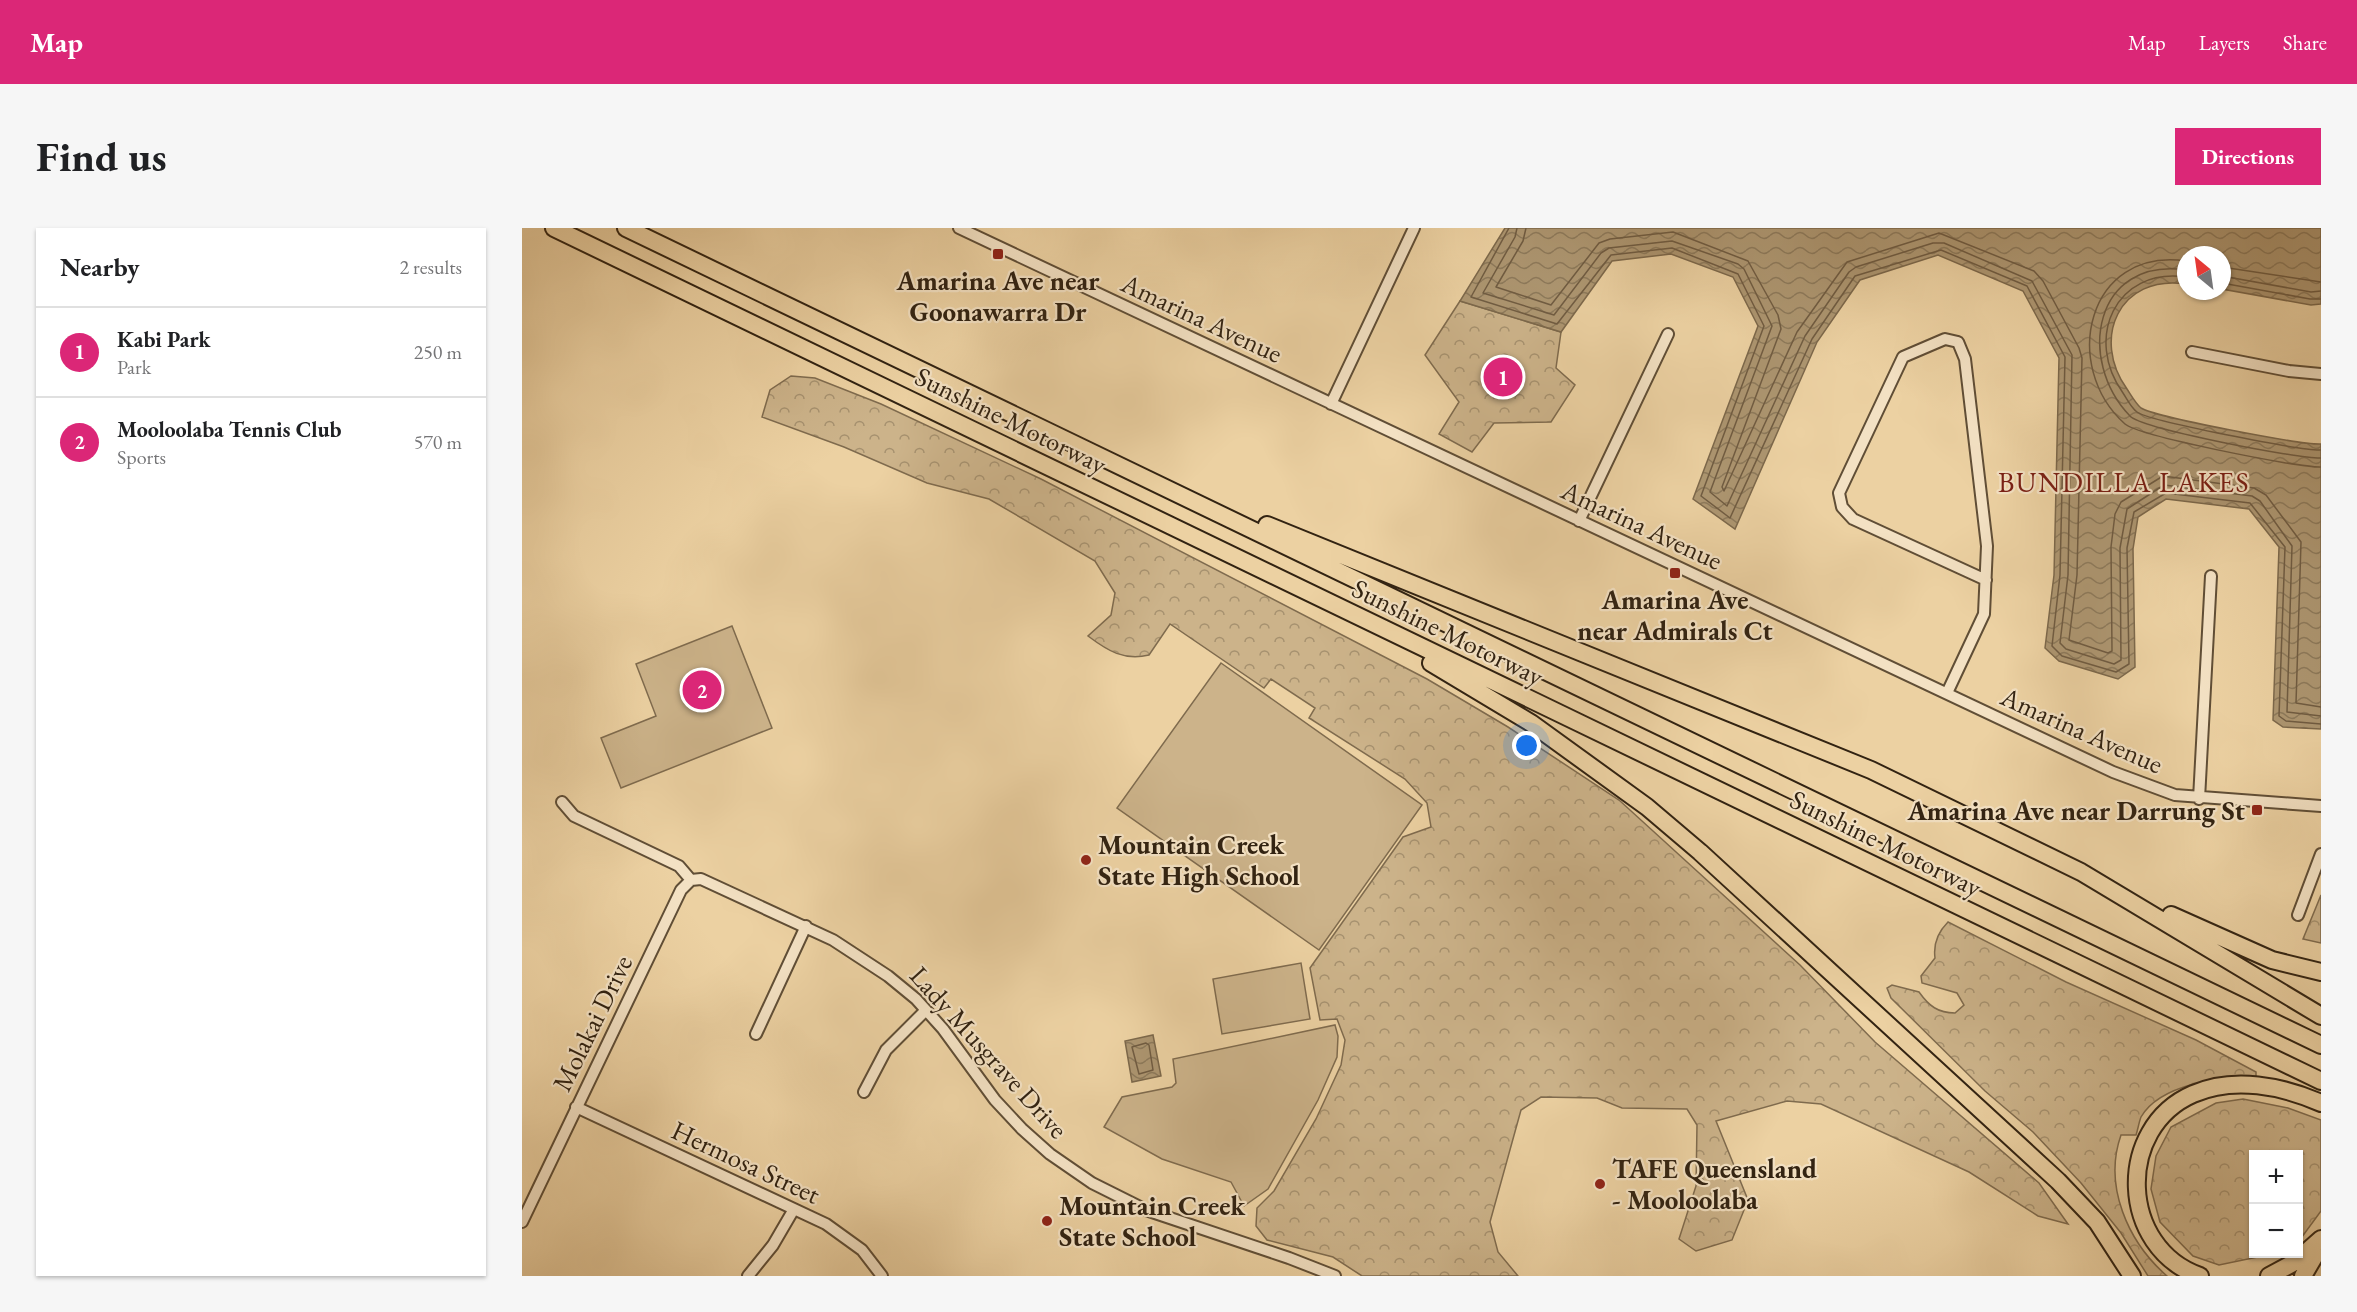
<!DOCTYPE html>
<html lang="en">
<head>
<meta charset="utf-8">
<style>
  :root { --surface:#fff; --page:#f6f6f6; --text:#202124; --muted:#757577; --line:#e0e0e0; --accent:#db2777 }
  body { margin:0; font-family:"EB Garamond",serif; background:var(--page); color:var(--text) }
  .controls { position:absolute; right:18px; bottom:18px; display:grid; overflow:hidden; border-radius:0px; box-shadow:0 2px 4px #0004 }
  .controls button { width:54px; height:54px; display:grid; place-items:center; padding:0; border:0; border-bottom:2px solid var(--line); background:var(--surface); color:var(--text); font:30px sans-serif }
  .compass { position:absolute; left:1655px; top:18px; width:54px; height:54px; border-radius:50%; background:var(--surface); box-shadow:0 2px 4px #0004; rotate:331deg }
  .you { position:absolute; left:1005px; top:518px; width:21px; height:21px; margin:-15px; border:4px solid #fff; border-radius:50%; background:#1a73e8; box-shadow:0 0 0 9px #1a73e833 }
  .badge { display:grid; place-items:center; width:39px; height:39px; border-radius:50%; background:var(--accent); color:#fff; font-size:20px; font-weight:700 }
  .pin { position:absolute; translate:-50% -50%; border:3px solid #fff; box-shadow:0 2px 6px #0006 }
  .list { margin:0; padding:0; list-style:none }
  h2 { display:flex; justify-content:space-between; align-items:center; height:78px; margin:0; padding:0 24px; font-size:26px }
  h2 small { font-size:20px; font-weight:400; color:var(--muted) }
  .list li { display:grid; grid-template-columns:39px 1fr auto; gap:18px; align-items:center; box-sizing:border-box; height:90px; padding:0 24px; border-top:2px solid var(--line) }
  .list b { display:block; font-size:22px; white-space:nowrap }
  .list p { margin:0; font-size:20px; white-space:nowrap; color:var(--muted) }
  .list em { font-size:20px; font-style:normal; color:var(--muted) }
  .map { position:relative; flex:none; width:1799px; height:1048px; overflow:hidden; border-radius:0px }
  header { display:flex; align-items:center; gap:36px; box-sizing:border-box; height:84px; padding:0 30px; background:var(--accent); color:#fff }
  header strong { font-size:28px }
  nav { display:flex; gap:33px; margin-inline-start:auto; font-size:21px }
  .intro { display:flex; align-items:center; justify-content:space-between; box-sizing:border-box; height:144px; padding:0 36px }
  h1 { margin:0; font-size:42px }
  .button { padding:15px 27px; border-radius:0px; background:var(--accent); color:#fff; font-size:21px; font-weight:700 }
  main { display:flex; gap:36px; padding:0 36px }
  aside { flex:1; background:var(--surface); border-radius:0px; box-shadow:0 2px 4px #0004 }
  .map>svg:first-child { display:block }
</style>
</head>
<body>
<header>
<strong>Map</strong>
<nav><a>Map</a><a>Layers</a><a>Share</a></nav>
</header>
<div class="intro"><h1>Find us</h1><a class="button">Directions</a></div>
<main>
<aside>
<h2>Nearby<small>2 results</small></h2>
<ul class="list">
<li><span class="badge">1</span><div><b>Kabi Park</b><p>Park</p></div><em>250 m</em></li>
<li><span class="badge">2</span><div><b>Mooloolaba Tennis Club</b><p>Sports</p></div><em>570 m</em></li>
</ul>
</aside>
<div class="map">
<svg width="1799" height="1048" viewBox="0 0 1799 1048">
  <defs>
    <pattern id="forest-crowns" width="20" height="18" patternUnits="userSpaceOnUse" patternTransform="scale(1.5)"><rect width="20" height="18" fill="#ccb38a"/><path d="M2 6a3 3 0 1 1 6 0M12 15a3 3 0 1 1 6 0" fill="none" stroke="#a6916f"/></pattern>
    <pattern id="water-waves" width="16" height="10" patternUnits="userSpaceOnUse" patternTransform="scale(1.5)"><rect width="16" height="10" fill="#ad9671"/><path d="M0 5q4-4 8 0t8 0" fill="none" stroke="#8d7a5b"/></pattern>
  </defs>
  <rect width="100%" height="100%" fill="#ecd1a2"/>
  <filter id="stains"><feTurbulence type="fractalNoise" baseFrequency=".00333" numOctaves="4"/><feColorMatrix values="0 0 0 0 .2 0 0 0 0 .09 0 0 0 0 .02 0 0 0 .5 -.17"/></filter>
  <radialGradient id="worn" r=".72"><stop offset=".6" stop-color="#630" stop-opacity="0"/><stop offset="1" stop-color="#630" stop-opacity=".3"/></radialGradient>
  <!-- forest -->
  <path fill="url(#forest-crowns)" stroke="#7f6b4e" stroke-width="1.5" d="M 938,73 L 1039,104 L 1034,140 L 1053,157 L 1029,194 L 972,195 L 950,224 L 917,206 L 937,174 L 903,127 Z
    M 269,148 L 293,150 L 359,176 L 519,251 L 905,451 L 986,499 L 1097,572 L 1278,737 L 1353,814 L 1517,955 L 1546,996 L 1516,988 L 1447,944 L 1299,876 L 1265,873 L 1194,893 L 1226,972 L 1210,1012 L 1174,1023 L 1157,1011 L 1174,958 L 1175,897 L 1165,881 L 1100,880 L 1075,870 L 1019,869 L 999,882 L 968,994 L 976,1024 L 996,1048 L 840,1048 L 811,1029 L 745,1012 L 734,998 L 735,980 L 752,963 L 794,891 L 819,837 L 823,812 L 815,791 L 798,792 L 788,740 L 881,609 L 909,599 L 905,575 L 883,551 L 787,490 L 793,480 L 749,451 L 742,460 L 648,396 L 627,427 C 602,433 586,423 566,408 L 589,387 L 593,365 L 573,333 L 467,271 L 405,255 L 322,219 L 240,189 L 248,162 Z
    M 1799,667 L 1799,715 L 1781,711 Z
    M 1426,694 L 1544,754 L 1674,812 L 1734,844 L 1734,849 C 1700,848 1638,856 1619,889 C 1617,894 1616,901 1614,907 L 1599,907 C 1581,958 1606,1014 1645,1048 L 1626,1048 L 1599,1005 L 1559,955 L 1511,904 L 1463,863 L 1369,770 L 1365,760 L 1370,757 L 1397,764 C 1407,778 1416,785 1433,785 L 1442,777 L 1435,765 L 1400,755 L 1399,748 L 1413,730 C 1411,715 1416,704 1426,694 Z
    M 1721,871 L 1766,880 L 1799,892 L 1799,983 L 1777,1013 L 1776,926 L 1732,926 L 1732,1026 L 1750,1026 L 1697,1037 L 1671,1028 L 1638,994 L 1629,961 L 1634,928 L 1649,899 L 1694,875 Z"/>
  <!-- pitch -->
  <path fill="#ccb38a" stroke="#7f6b4e" stroke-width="1.5" d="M 210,398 L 250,500 L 99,560 L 79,510 L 134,488 L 114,436 Z
    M 699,435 L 900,577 L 797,722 L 595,580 Z
    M 779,735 L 788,791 L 700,806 L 691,751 Z
    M 813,797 L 816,808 L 815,829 L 796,872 L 746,961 L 722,978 L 709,954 L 640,931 L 582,899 L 600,869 L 650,859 L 654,855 L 651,831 Z"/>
  <!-- water -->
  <path fill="url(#water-waves)" stroke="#7c684b" stroke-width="1.5" d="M 983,0 L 1799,0 L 1799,76 L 1789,77 L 1700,61 L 1700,27 L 1664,27 L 1664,56 C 1597,46 1569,111 1605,161 C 1609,167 1614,176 1619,180 C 1633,189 1780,217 1799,216 L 1799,501 L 1761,499 L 1751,492 L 1757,319 L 1727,281 L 1644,271 L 1616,289 L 1611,321 L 1613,439 L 1596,451 L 1537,433 L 1523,420 L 1532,347 L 1537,130 L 1501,63 L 1416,27 L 1338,52 L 1295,114 L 1213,301 L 1171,271 L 1236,98 L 1211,49 L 1149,26 L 1090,33 L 1039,104 L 938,73 Z
    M 631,807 L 639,848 L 610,854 L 603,813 Z"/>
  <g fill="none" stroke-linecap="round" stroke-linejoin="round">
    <!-- shore -->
    <path stroke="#705c42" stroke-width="1.5" d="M 987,0 L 949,69 L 1035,96 L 1089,27 L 1150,20 L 1216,46 L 1242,98 L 1179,268 L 1208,290 L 1290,111 L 1333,48 L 1419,22 L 1505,58 L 1543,129 L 1538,347 L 1530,418 L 1540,428 L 1594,444 L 1607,436 L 1605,320 L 1612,284 L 1644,265 L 1728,275 L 1763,319 L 1757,488 L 1764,493 L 1799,496
      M 995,0 L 993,9 L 961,65 L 1032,87 L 1079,25 L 1087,20 L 1150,13 L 1216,36 L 1222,41 L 1250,98 L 1188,264 L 1205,278 L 1283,108 L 1327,44 L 1334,39 L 1411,15 L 1422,15 L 1510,53 L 1550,127 L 1546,347 L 1538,415 L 1544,421 L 1592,436 L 1599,432 L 1598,320 L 1605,281 L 1642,257 L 1730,268 L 1738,273 L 1770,318 L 1765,484 L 1799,488
      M 1004,0 L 1001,13 L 974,59 L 1029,77 L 1077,15 L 1088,11 L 1151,4 L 1226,33 L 1256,87 L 1259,101 L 1200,259 L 1202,263 L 1275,104 L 1325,34 L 1417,5 L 1512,43 L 1521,53 L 1557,120 L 1560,130 L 1555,347 L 1547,412 L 1586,425 L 1590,423 L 1589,319 L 1593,286 L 1599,274 L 1641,248 L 1732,260 L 1744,267 L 1779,314 L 1774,475 L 1799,479
      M 1664,33 C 1565,19 1538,138 1603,196 C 1617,208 1777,240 1799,239
      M 1700,39 L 1799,54
      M 1664,42 C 1572,29 1554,132 1608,188 C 1620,201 1777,231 1799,230
      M 1700,48 L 1789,64 L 1799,63
      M 1664,49 C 1593,39 1562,111 1601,165 C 1605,171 1609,180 1615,184 C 1626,193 1781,223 1799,222
      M 1700,55 L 1788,71 L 1799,71
      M 624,815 L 627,817 L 631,842 L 617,846 L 610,819 Z"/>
    <defs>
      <path id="minor" d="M 437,0 L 1591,544 L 1653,567 L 1799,578
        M 1670,124 L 1767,143 L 1799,146
        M 809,176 L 892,0
        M 1057,293 L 1146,106
        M 1425,465 L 1462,386 L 1465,318 L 1443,131 L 1436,114 L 1423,111 L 1381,129 L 1317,265 L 1320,279 L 1331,291 L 1464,352
        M 1677,571 L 1689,348
        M 40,574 L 52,588 L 157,638 L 169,652
        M 1776,687 L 1799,626
        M 234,806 L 284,698
        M 342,864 L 364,822 L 404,782
        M 54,879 L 304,996 L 340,1022 L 360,1048
        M 0,994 L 159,662 L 169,652 L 179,651 L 311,712 L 366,748 L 394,771 L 421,801 L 473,872 L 500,901 L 528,926 L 570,955 L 624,982 L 767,1030 L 813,1048
        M 226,1048 L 251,1017 L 272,981"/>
      <path id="highway" d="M 32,0 L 1799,853
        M 104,0 L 1799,817
        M 745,297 L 1349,542 L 1559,644 L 1799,788
        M 909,435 L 1009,495 L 1125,579 L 1178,624 L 1536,953 L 1575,994 L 1610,1048
        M 1649,687 L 1750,732 L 1799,744
        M 1678,1048 C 1597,1020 1593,900 1671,866 C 1712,848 1760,858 1799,875
        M 1747,1048 L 1773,1034 L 1799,1011
        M 1781,1048 L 1799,1017"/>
    </defs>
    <!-- minor casing -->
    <use href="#minor" stroke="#604e36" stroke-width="14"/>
    <!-- highway casing -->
    <use href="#highway" stroke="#322312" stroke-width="20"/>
    <!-- minor -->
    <use href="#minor" stroke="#f3e1c3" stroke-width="10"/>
    <!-- highway -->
    <use href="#highway" stroke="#ecd1a2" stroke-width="16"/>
  </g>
  <!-- markers -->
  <g fill="#8f2418" stroke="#f3e1c3" stroke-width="2">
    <rect x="470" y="20" width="12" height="12" rx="3"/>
    <rect x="1147" y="339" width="12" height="12" rx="3"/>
    <rect x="1729" y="576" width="12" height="12" rx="3"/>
    <circle cx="564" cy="632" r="6"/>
    <circle cx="1078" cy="956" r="6"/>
    <circle cx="525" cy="993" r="6"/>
  </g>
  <g text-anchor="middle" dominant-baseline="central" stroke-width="4.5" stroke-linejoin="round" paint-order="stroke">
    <!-- poi labels -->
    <g font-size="27" font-weight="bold" fill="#322312" stroke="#f3e1c3" text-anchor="start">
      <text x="476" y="52" text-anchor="middle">Amarina Ave near<tspan x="476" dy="31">Goonawarra Dr</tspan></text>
      <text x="1153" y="371" text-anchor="middle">Amarina Ave<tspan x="1153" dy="31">near Admirals Ct</tspan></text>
      <text x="1723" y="582" text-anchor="end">Amarina Ave near Darrung St</text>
      <text x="576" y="616">Mountain Creek<tspan x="576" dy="31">State High School</tspan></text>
      <text x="1090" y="940">TAFE Queensland<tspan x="1090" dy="31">- Mooloolaba</tspan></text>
      <text x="537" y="977">Mountain Creek<tspan x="537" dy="31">State School</tspan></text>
    </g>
    <!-- street labels -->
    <g font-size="27" fill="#322312" stroke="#f3e1c3">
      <text transform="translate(680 90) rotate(25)">Amarina Avenue</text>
      <text transform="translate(489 192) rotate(26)">Sunshine Motorway</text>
      <text transform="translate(1120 297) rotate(25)">Amarina Avenue</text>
      <text transform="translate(926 404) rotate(26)">Sunshine Motorway</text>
      <text transform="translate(1560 502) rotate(24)">Amarina Avenue</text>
      <text transform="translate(1364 615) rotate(26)">Sunshine Motorway</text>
      <text transform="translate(70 795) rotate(-64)">Molakai Drive</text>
      <text transform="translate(467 824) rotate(48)">Lady Musgrave Drive</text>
      <text transform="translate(224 934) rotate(25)">Hermosa Street</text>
    </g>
    <!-- neighbourhood labels -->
    <g font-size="28" letter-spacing="1.5" fill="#7a1f14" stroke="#f3e1c3">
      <text x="1602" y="254">BUNDILLA LAKES</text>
    </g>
  </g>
  <rect width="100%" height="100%" filter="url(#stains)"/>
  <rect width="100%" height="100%" fill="url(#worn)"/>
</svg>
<div class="controls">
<button>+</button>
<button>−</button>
</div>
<svg class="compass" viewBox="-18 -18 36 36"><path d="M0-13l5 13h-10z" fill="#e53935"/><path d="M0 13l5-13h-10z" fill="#757577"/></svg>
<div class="you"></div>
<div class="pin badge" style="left:981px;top:149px">1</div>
<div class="pin badge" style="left:180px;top:462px">2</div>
</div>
</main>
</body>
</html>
